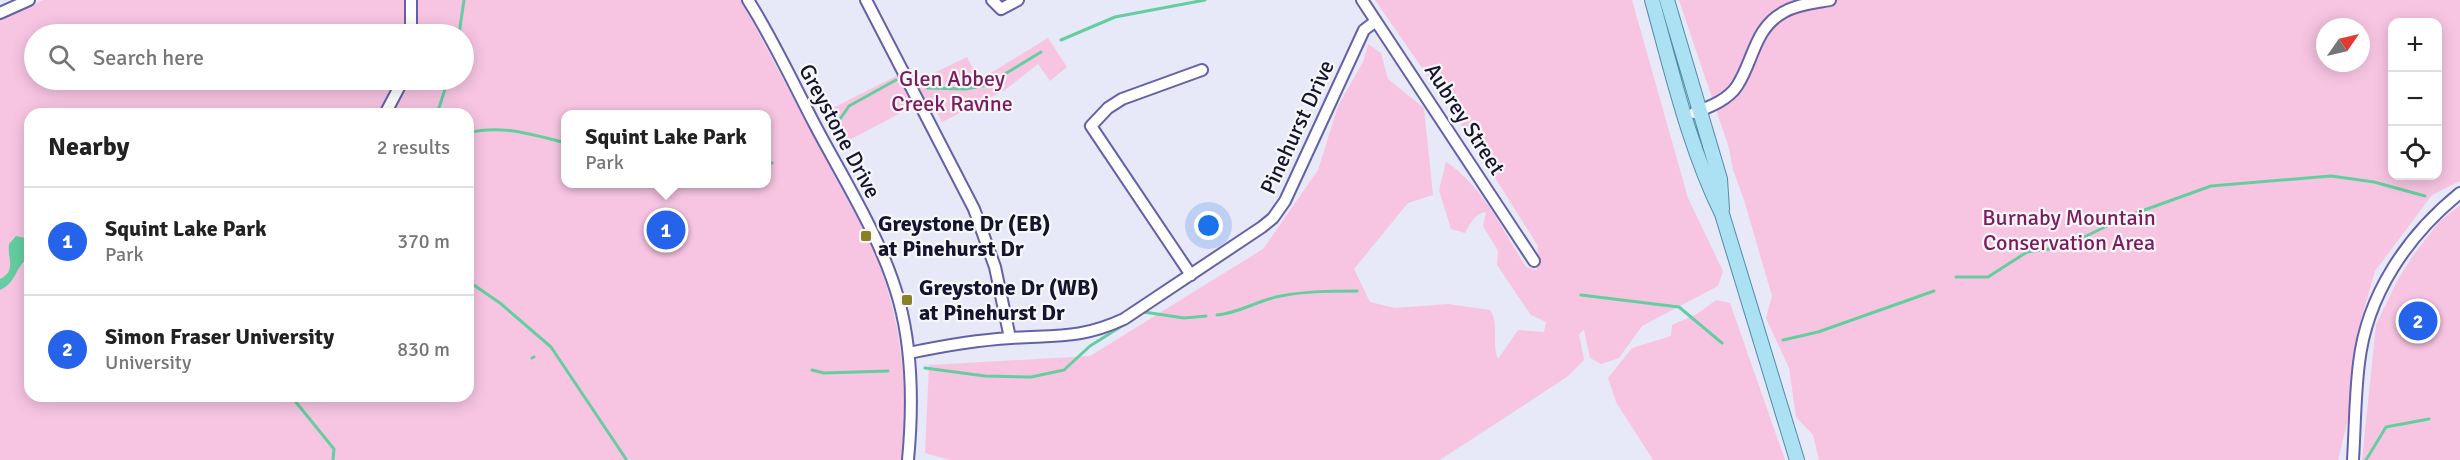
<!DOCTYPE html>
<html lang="en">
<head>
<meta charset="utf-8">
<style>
  :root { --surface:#fff; --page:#f6f6f6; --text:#222; --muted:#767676; --line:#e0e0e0; --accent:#2563eb }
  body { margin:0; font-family:Signika,sans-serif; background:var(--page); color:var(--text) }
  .controls { position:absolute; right:18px; top:18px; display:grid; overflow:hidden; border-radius:12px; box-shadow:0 3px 15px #0003 }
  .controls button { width:54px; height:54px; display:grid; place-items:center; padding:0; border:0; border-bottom:2px solid var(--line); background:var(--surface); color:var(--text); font:30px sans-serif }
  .compass { position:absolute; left:2316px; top:18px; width:54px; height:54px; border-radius:50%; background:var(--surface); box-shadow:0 3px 15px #0003; rotate:56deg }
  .you { position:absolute; left:1209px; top:226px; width:21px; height:21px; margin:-15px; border:4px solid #fff; border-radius:50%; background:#1a73e8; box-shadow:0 0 0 9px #1a73e833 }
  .badge { display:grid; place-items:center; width:39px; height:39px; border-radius:50%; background:var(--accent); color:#fff; font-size:20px; font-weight:700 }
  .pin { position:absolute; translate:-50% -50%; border:3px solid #fff; box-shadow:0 2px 6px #0006 }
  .popup { position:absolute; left:561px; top:110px; width:210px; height:78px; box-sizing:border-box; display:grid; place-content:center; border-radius:12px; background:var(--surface); filter:drop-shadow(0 2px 4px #0005); font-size:20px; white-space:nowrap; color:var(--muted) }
  .popup b { font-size:22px; color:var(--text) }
  .popup::after { content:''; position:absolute; left:50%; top:100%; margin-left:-12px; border:12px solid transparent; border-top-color:var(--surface) }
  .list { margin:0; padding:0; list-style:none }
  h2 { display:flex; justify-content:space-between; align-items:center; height:78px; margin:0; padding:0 24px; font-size:26px }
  h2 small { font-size:20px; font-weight:400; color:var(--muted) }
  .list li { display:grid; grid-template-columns:39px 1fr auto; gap:18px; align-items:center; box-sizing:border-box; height:108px; padding:0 24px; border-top:2px solid var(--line) }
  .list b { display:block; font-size:22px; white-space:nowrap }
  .list p { margin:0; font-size:20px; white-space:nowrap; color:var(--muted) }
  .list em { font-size:20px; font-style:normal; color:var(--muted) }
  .icon { flex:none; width:33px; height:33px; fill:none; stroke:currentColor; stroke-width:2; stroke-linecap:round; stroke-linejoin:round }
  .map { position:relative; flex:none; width:2460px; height:460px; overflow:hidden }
  .search { position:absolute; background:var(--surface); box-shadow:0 3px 15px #0003; left:24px; top:24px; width:450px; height:66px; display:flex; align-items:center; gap:15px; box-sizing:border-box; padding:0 21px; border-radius:33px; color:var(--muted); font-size:22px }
  .panel { position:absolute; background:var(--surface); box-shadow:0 3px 15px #0003; left:24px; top:108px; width:450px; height:294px; border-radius:18px }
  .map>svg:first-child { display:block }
</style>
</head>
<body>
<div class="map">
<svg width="2460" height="460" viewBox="0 0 2460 460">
  <rect width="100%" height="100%" fill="#e7e8f8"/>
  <!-- green -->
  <path fill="#f7c5e2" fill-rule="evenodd" d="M 43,0 L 741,0 L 869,240 C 901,310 909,384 902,460 L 0,460 L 0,20 ZM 34,34 L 464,34 L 464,80 L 34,80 ZM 30,114 L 468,114 L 468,396 L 30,396 ZM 566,115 L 766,115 L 766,184 L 566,184 Z
    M 1375,0 L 1632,0 L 1688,198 L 1723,271 L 1718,286 L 1642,326 L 1619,358 L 1601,364 L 1590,358 L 1584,330 L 1579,334 L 1584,360 L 1567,377 L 1440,460 L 950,460 L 925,453 L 929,365 L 1090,356 L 1263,249 L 1318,170 L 1338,106 L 1363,62 L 1368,44 L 1381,53 L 1388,79 L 1424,108 L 1433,195 L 1408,203 L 1354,269 L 1370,302 L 1395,308 L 1448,304 L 1490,310 C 1500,326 1491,343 1498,359 L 1518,330 L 1544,332 L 1546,322 L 1531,315 L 1497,265 L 1498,251 L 1483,226 L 1486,212 C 1475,213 1470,224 1465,233 L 1451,229 L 1439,190 L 1446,162 C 1483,186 1503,231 1526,267 L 1537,270 L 1538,246 L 1463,127 Z
    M 1679,0 L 2460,0 L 2460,181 L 2432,195 L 2375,271 L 2357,334 L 2352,403 L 2338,460 L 1819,460 L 1813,435 L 1796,417 L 1789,368 L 1766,318 L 1772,296 L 1744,200 L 1733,170 L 1729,148 ZM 2392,22 L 2438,22 L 2438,176 L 2392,176 ZM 2325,27 L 2361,27 L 2361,63 L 2325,63 Z
    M 1048,38 L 1067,67 L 1050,81 L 1038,64 L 1005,90 L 942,122 L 929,98 L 840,145 L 823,113 L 898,75 L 905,87 L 967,57 L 979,80 Z
    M 2460,205 L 2460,460 L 2362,460 L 2376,325 L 2397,281 L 2414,254 L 2439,222 Z
    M 1716,300 L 1730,303 L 1785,460 L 1653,460 L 1616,402 L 1608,378 L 1632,348 L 1671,336 L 1672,325 L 1697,314 Z"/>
  <!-- water -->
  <path fill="#64cea0" d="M 16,236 L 30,239 L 30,257 C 15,265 17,283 0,290 L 0,279 C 17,271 7,258 9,244 Z"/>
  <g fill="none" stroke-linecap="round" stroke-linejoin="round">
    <!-- stream -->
    <path stroke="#64cea0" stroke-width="3" d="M 459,34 L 464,0
      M 1061,40 L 1115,17 L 1205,0
      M 927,88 L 966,89 L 987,85 L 1041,52
      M 437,114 L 448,80
      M 838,122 L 849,106 L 896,80
      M 468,133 C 501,124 534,135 566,143
      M 766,164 L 772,163
      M 1956,277 L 1988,277 L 2027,252 L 2064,247 L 2125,217 L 2211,186 L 2331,176 L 2374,182 L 2425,196
      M 468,281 L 500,303 L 551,347 L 626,459
      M 1581,295 L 1679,307 L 1722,343
      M 1144,312 L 1184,318 L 1206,316
      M 1217,315 C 1240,313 1258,300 1281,296 C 1306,291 1332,291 1357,291
      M 1783,340 L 1818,332 L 1934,291
      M 532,358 L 534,357
      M 925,368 L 985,376 L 1031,377 L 1064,370 L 1090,346 L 1125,324
      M 812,370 L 824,373 L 888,371
      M 291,396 L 334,449 L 333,460
      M 2366,460 L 2386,427 L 2429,419"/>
    <defs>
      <path id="minor" d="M 411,0 L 411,34
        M 748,0 C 773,39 793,83 815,125 C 845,182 882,239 899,301 C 913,353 913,407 908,460
        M 866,0 L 974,209 L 995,267 L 1010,338
        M 992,0 L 1001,9 L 1018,0
        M 1362,0 L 1534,261
        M 0,13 L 29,0
        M 1694,113 C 1709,107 1728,100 1737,86 C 1754,60 1754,28 1784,12 C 1798,4 1815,3 1830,0
        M 385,114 L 403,80
        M 1191,275 L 1091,126 L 1108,108 L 1122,99 L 1202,70
        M 909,353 C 942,346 977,340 1011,338 C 1056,335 1081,339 1124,319 L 1262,227 L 1273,218 L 1285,201 L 1364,30 L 1376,21
        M 2353,460 C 2355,428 2355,395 2359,363 C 2367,294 2408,235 2460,193"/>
      <path id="major" d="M 1652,0 C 1672,72 1689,147 1722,214 L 1797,460
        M 1667,0 L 1720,179 L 1722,209"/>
    </defs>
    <!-- minor casing -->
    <use href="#minor" stroke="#6361a7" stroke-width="14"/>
    <!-- major casing -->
    <use href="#major" stroke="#538caa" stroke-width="16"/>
    <!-- minor -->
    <use href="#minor" stroke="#fff" stroke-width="10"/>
    <!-- major -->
    <use href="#major" stroke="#ace1f4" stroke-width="14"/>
  </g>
  <!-- markers -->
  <g fill="#8a8027" stroke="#f7f7f7" stroke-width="2">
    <rect x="860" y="230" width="12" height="12" rx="3"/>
    <rect x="901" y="294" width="12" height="12" rx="3"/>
  </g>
  <g text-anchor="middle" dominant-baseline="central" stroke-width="4.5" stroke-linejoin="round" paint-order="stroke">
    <!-- park labels -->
    <g font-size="22" fill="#7d1b60" stroke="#f7f7f7">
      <text x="952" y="78">Glen Abbey<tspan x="952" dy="25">Creek Ravine</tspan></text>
      <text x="2069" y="217">Burnaby Mountain<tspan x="2069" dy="25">Conservation Area</tspan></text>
    </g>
    <!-- street labels -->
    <g font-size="22" fill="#151430" stroke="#f7f7f7">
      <text transform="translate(1465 119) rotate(57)">Aubrey Street</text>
      <text transform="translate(1297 127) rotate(-65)">Pinehurst Drive</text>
      <text transform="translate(840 131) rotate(62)">Greystone Drive</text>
    </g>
    <!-- poi labels -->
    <g font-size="22" font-weight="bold" fill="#151430" stroke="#f7f7f7" text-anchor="start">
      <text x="878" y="223">Greystone Dr (EB)<tspan x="878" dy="25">at Pinehurst Dr</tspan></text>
      <text x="919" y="287">Greystone Dr (WB)<tspan x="919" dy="25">at Pinehurst Dr</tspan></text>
    </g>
  </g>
</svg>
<div class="controls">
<button>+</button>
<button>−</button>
<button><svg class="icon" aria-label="locate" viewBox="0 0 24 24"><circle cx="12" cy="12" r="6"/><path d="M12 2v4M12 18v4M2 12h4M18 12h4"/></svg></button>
</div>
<svg class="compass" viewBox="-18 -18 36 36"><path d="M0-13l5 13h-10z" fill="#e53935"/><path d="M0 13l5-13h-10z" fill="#767676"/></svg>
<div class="you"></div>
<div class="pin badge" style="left:666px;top:230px">1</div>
<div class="popup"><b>Squint Lake Park</b>Park</div>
<div class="pin badge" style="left:2418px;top:321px">2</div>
<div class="search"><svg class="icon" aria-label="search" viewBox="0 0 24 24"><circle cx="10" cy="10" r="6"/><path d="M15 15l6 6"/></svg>Search here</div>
<section class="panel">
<h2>Nearby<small>2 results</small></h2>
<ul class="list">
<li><span class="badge">1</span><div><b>Squint Lake Park</b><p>Park</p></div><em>370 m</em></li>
<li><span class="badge">2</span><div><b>Simon Fraser University</b><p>University</p></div><em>830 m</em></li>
</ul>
</section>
</div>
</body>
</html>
